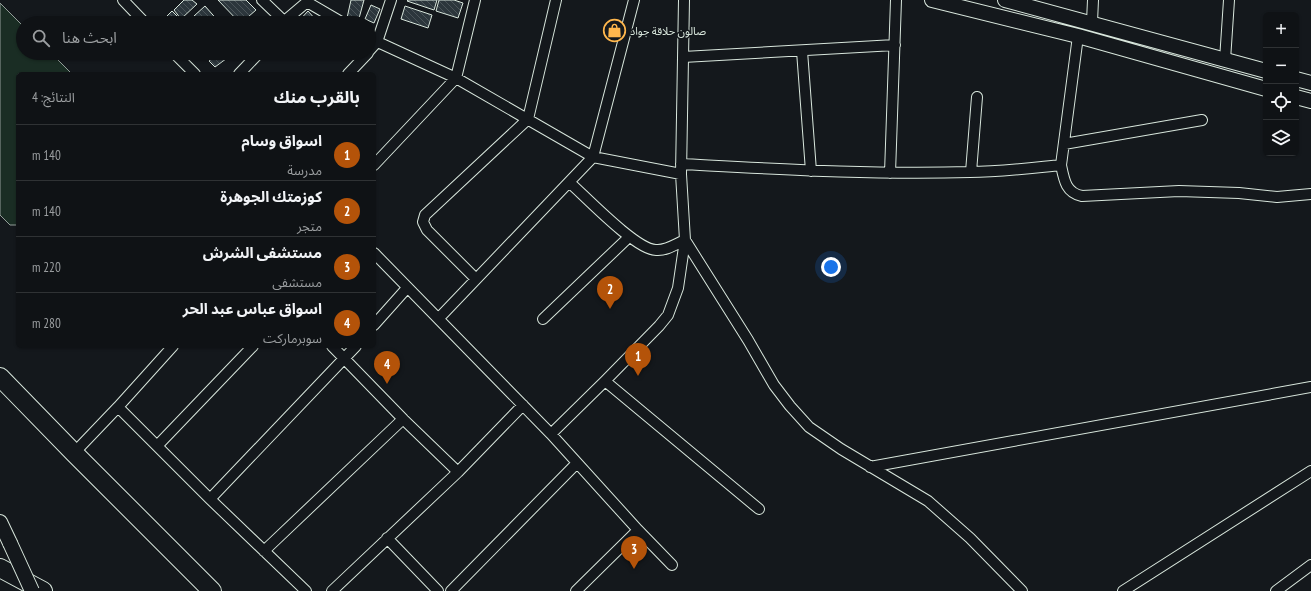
<!DOCTYPE html>
<html lang="ar">
<head>
<meta charset="utf-8">
<style>
  :root { --surface:#0f1215; --page:#181b1e; --text:#f1f3f6; --muted:#9b9ea0; --line:#2f3234; --accent:#b45309 }
  body { margin:0; font-family:"PT Sans Narrow","Noto Sans Arabic",sans-serif; background:var(--page); color:var(--text); direction:rtl }
  .controls { position:absolute; right:12px; top:12px; display:grid; overflow:hidden; border-radius:6px; box-shadow:0 1px 3px #0004 }
  .controls button { width:36px; height:36px; display:grid; place-items:center; padding:0; border:0; border-bottom:1px solid var(--line); background:var(--surface); color:var(--text); font:20px sans-serif }
  .you { position:absolute; left:831px; top:267px; width:14px; height:14px; margin:-10px; border:3px solid #fff; border-radius:50%; background:#1a73e8; box-shadow:0 0 0 6px #1a73e833 }
  .badge { display:grid; place-items:center; width:26px; height:26px; border-radius:50%; background:var(--accent); color:#fff; font-size:13px; font-weight:700 }
  .pin { position:absolute; translate:-50% -33px; filter:drop-shadow(0 1px 2px #0008) }
  .pin::after { content:''; position:absolute; top:21px; width:14px; height:12px; background:inherit; clip-path:polygon(0 0,100% 0,50% 100%) }
  .list { margin:0; padding:0; list-style:none }
  h2 { display:flex; justify-content:space-between; align-items:center; height:52px; margin:0; padding:0 16px; font-size:17px }
  h2 small { font-size:13px; font-weight:400; color:var(--muted) }
  .list li { display:grid; grid-template-columns:26px 1fr auto; gap:12px; align-items:center; box-sizing:border-box; height:56px; padding:0 16px; border-top:1px solid var(--line) }
  .list b { display:block; font-size:15px; white-space:nowrap }
  .list p { margin:0; font-size:13px; white-space:nowrap; color:var(--muted) }
  .list em { font-size:13px; font-style:normal; color:var(--muted) }
  .icon { flex:none; width:22px; height:22px; fill:none; stroke:currentColor; stroke-width:2; stroke-linecap:round; stroke-linejoin:round }
  .map { position:relative; flex:none; width:1311px; height:591px; overflow:hidden; direction:ltr }
  .search { position:absolute; background:var(--surface); box-shadow:0 1px 3px #0004; left:16px; top:16px; width:360px; height:44px; display:flex; align-items:center; gap:10px; box-sizing:border-box; padding:0 14px; border-radius:22px; color:var(--muted); font-size:15px }
  .panel { position:absolute; background:var(--surface); box-shadow:0 1px 3px #0004; left:16px; top:72px; width:360px; height:276px; border-radius:6px; direction:rtl }
  .map>svg:first-child { display:block }
</style>
</head>
<body>
<div class="map">
<svg width="1311" height="591" viewBox="0 0 1311 591">
  <defs>
    <pattern id="building-back-hatch" width="6" height="6" patternUnits="userSpaceOnUse"><rect width="6" height="6" fill="#2c363c"/><path d="M-1 5l2 2M0 0l6 6M5-1l2 2" fill="none" stroke="#4a5358"/></pattern>
  </defs>
  <rect width="100%" height="100%" fill="#14181c"/>
  <!-- grass -->
  <path fill="#1a2d24" stroke="#939e99" d="M 0,3 L 23,26 L 23,53 L 51,53 L 72,74 L 18,74 L 18,225 L 10,225 L 0,215 Z"/>
  <!-- building -->
  <path fill="url(#building-back-hatch)" stroke="#d8e6dc" d="M 184,0 L 192,0 L 197,4 L 181,19 L 174,10 Z
    M 218,0 L 246,0 L 256,10 L 241,23 L 240,23 Z
    M 351,0 L 364,0 L 358,22 L 347,18 Z
    M 408,0 L 437,0 L 434,10 L 407,1 Z
    M 439,0 L 454,0 L 463,3 L 458,18 L 436,11 Z
    M 371,5 L 380,9 L 374,23 L 365,19 Z
    M 205,6 L 220,23 L 202,23 L 194,16 Z
    M 405,6 L 432,15 L 428,28 L 401,19 Z
    M 172,11 L 180,19 L 176,23 L 166,23 L 163,20 Z
    M 308,11 L 316,20 L 318,19 L 321,21 L 322,20 L 326,21 L 325,23 L 297,23 Z
    M 200,53 L 213,53 L 206,59 Z
    M 218,53 L 234,53 L 215,67 L 209,61 Z"/>
  <g fill="none" stroke-linecap="round" stroke-linejoin="round">
    <defs>
      <path id="street" d="M 123,0 L 145,23
        M 262,0 L 286,23 L 288,18 L 307,2 L 308,0
        M 307,2 L 343,23
        M 1092,22 L 1093,0
        M 1078,36 L 1061,165 C 1064,180 1066,193 1082,196 L 1179,191 L 1239,193 L 1277,197 L 1311,194
        M 369,38 L 456,78 L 593,157 L 681,174
        M 369,51 L 377,42 L 391,0
        M 802,51 L 811,171
        M 174,53 L 195,74
        M 683,57 L 895,45
        M 1225,60 L 1229,0
        M 239,74 L 259,53
        M 348,74 L 368,53
        M 1064,144 L 1202,120
        M 681,164 C 777,169 874,175 970,172 C 1000,172 1031,168 1061,165
        M 374,165 L 456,78 L 475,0
        M 971,172 L 977,97
        M 890,173 L 896,0
        M 569,182 C 585,196 636,250 656,250 C 666,251 676,244 685,240 L 748,340 L 774,385 L 790,406 L 809,427 L 841,449 L 928,501 L 970,538 L 1022,591
        M 374,253 L 551,434 L 638,530 L 672,565
        M 476,279 L 427,230 L 423,222 L 425,215 L 528,119 L 556,0
        M 439,318 L 593,157 L 634,0
        M 543,319 L 629,237
        M 374,325 L 407,288
        M 332,346 L 403,419 L 458,472
        M 605,381 L 759,509
        M 118,407 L 210,499 L 306,591
        M 551,434 L 605,381 L 659,326 L 668,315 L 678,288 L 685,240 L 681,174 L 684,0
        M 157,446 L 253,346
        M 74,453 L 118,407 L 173,346
        M 870,467 L 1311,387
        M 210,499 L 356,346
        M 387,538 L 438,591
        M 264,551 L 403,419
        M 332,591 L 458,472 L 523,405
        M 451,591 L 577,463
        M 576,591 L 638,530
        M 1123,591 L 1311,471
        M 1276,591 L 1311,565"/>
      <path id="secondary" d="M 932,0 L 1078,36 L 1266,89
        M 1005,0 L 1266,71
        M 1296,79 L 1311,83
        M 1296,97 L 1311,101
        M 0,522 L 10,543"/>
      <path id="highway" d="M 0,377 L 74,453 L 212,591
        M 0,568 L 43,591"/>
    </defs>
    <!-- street casing -->
    <use href="#street" stroke="#d8e6dc" stroke-width="12"/>
    <!-- secondary casing -->
    <use href="#secondary" stroke="#d8e6dc" stroke-width="16"/>
    <!-- highway casing -->
    <use href="#highway" stroke="#d8e6dc" stroke-width="20"/>
    <!-- street -->
    <use href="#street" stroke="#14181c" stroke-width="10"/>
    <!-- secondary -->
    <use href="#secondary" stroke="#14181c" stroke-width="14"/>
    <!-- highway -->
    <use href="#highway" stroke="#14181c" stroke-width="18"/>
    <defs>
      <path id="secondary-bridge" d="M 10,543 L 32,591"/>
    </defs>
    <!-- secondary-bridge casing -->
    <use href="#secondary-bridge" stroke="#d8e6dc" stroke-width="16" stroke-linecap="butt"/>
    <!-- secondary-bridge -->
    <use href="#secondary-bridge" stroke="#14181c" stroke-width="14"/>
  </g>
  <!-- icons -->
  <defs>
    <symbol id="shop-ring" viewBox="-11 -11 22 22"><circle r="9.5" fill="#14181c" stroke="#ffb74d" stroke-width="1.5"/><path d="M-5-2.5h2.3a2.7 3.5 0 0 1 5.4 0H5L5.5 6h-11ZM-1.5-2.5h3a1.5 2.3 0 0 0-3 0Z" fill="#ffb74d"/></symbol>
  </defs>
  <g fill-rule="evenodd">
    <use href="#shop-ring" x="602" y="18" width="25" height="25"/>
  </g>
  <g text-anchor="middle" dominant-baseline="central" stroke-width="3" stroke-linejoin="round" paint-order="stroke">
    <!-- poi labels -->
    <g font-size="11" fill="#d8e6dc" stroke="#14181c" text-anchor="start">
      <text x="630" y="31">صالون حلاقة جواد</text>
    </g>
  </g>
</svg>
<div class="controls">
<button>+</button>
<button>−</button>
<button><svg class="icon" aria-label="locate" viewBox="0 0 24 24"><circle cx="12" cy="12" r="6"/><path d="M12 2v4M12 18v4M2 12h4M18 12h4"/></svg></button>
<button><svg class="icon" aria-label="layers" viewBox="0 0 24 24"><path d="M12 4l9 5-9 5-9-5zM3 14l9 5 9-5"/></svg></button>
</div>
<div class="you"></div>
<div class="pin badge" style="left:638px;top:376px">1</div>
<div class="pin badge" style="left:610px;top:309px">2</div>
<div class="pin badge" style="left:634px;top:569px">3</div>
<div class="pin badge" style="left:387px;top:384px">4</div>
<div class="search"><svg class="icon" aria-label="search" viewBox="0 0 24 24"><circle cx="10" cy="10" r="6"/><path d="M15 15l6 6"/></svg>ابحث هنا</div>
<section class="panel">
<h2>بالقرب منك<small>النتائج: 4</small></h2>
<ul class="list">
<li><span class="badge">1</span><div><b>اسواق وسام</b><p>مدرسة</p></div><em>140 m</em></li>
<li><span class="badge">2</span><div><b>كوزمتك الجوهرة</b><p>متجر</p></div><em>140 m</em></li>
<li><span class="badge">3</span><div><b>مستشفى الشرش</b><p>مستشفى</p></div><em>220 m</em></li>
<li><span class="badge">4</span><div><b>اسواق عباس عبد الحر</b><p>سوبرماركت</p></div><em>280 m</em></li>
</ul>
</section>
</div>
</body>
</html>
